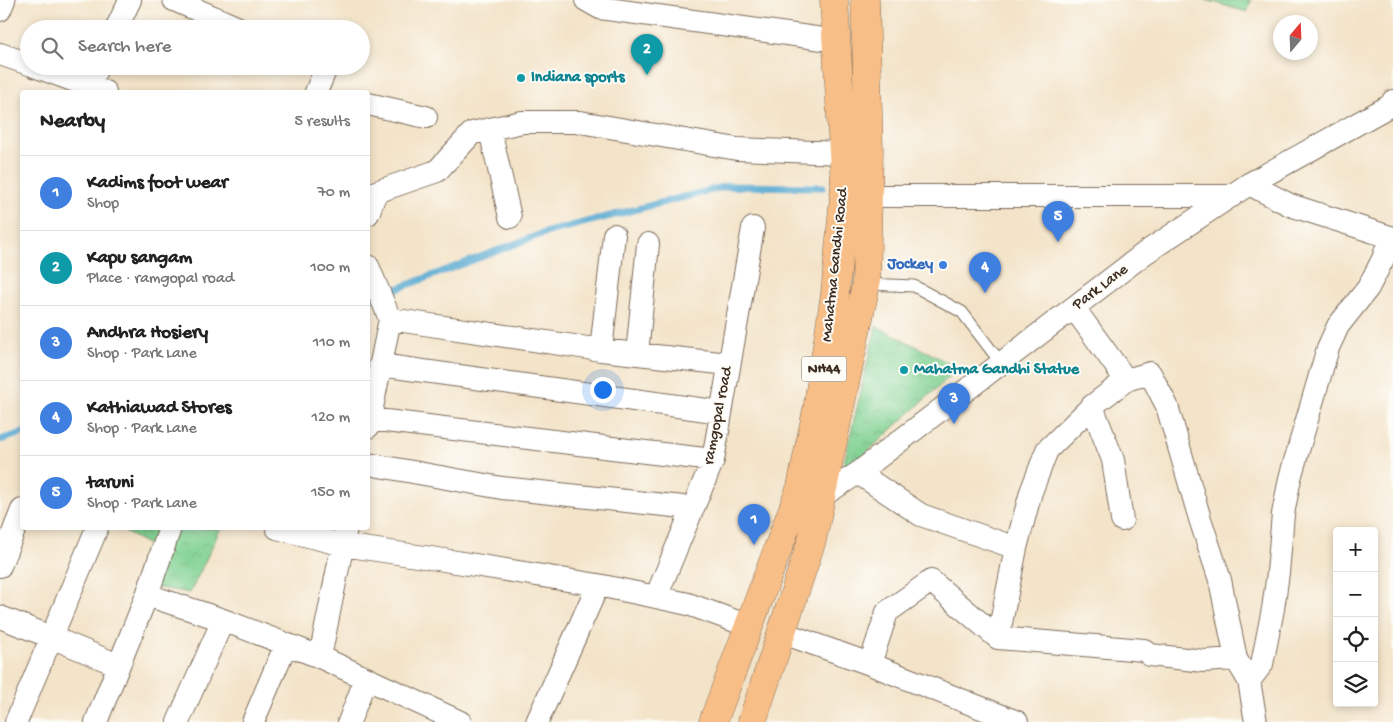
<!DOCTYPE html>
<html lang="en">
<head>
<meta charset="utf-8">
<style>
  :root { --surface:#fff; --page:#f2f2f2; --text:#222; --muted:#767676; --line:#e0e0e0; --accent:#d1495b }
  body { margin:0; font-family:"Gochi Hand",sans-serif; background:var(--page); color:var(--text) }
  .controls { position:absolute; right:15px; bottom:15px; display:grid; overflow:hidden; border-radius:5px; box-shadow:0 2px 8px #0003 }
  .controls button { width:45px; height:45px; display:grid; place-items:center; padding:0; border:0; border-bottom:1px solid var(--line); background:var(--surface); color:var(--text); font:25px sans-serif }
  .compass { position:absolute; left:1273px; top:15px; width:45px; height:45px; border-radius:50%; background:var(--surface); box-shadow:0 2px 8px #0003; rotate:19deg }
  .you { position:absolute; left:602px; top:389px; width:18px; height:18px; margin:-12px; border:4px solid #fff; border-radius:50%; background:#1a73e8; box-shadow:0 0 0 8px #1a73e833 }
  .badge { display:grid; place-items:center; width:32px; height:32px; border-radius:50%; background:var(--accent); color:#fff; font-size:16px; font-weight:700 }
  .pin { position:absolute; translate:-50% -41px; filter:drop-shadow(0 1px 2px #0008) }
  .pin::after { content:''; position:absolute; top:26px; width:18px; height:15px; background:inherit; clip-path:polygon(0 0,100% 0,50% 100%) }
  .list { margin:0; padding:0; list-style:none }
  h2 { display:flex; justify-content:space-between; align-items:center; height:65px; margin:0; padding:0 20px; font-size:21px }
  h2 small { font-size:16px; font-weight:400; color:var(--muted) }
  .list li { display:grid; grid-template-columns:32px 1fr auto; gap:15px; align-items:center; box-sizing:border-box; height:75px; padding:0 20px; border-top:1px solid var(--line) }
  .list b { display:block; font-size:19px; white-space:nowrap }
  .list p { margin:0; font-size:16px; white-space:nowrap; color:var(--muted) }
  .list em { font-size:16px; font-style:normal; color:var(--muted) }
  .icon { flex:none; width:28px; height:28px; fill:none; stroke:currentColor; stroke-width:2; stroke-linecap:round; stroke-linejoin:round }
  .map { position:relative; flex:none; width:1393px; height:722px; overflow:hidden }
  .search { position:absolute; background:var(--surface); box-shadow:0 2px 8px #0003; left:20px; top:20px; width:350px; height:55px; display:flex; align-items:center; gap:12px; box-sizing:border-box; padding:0 18px; border-radius:28px; color:var(--muted); font-size:19px }
  .panel { position:absolute; background:var(--surface); box-shadow:0 2px 8px #0003; left:20px; top:90px; width:350px; height:440px; border-radius:5px }
  .map>svg:first-child { display:block }
</style>
</head>
<body>
<div class="map">
<svg width="1393" height="722" viewBox="0 0 1393 722">
  <defs>
    <pattern id="park-crowns" width="20" height="18" patternUnits="userSpaceOnUse" patternTransform="scale(1.25)"><rect width="20" height="18" fill="#81d293"/><path d="M2 6a3 3 0 1 1 6 0M12 15a3 3 0 1 1 6 0" fill="none" stroke="#70b47e"/></pattern>
  </defs>
  <rect width="100%" height="100%" fill="#fdfcf7"/>
  <filter id="ink" filterUnits="userSpaceOnUse"><feTurbulence type="fractalNoise" baseFrequency=".02" numOctaves="2"/><feDisplacementMap in="SourceGraphic" scale="10" xChannelSelector="R" yChannelSelector="G"/><feConvolveMatrix kernelMatrix="1 2 1 2 8 2 1 2 1" color-interpolation-filters="sRGB"/></filter>
  <filter id="wash" filterUnits="userSpaceOnUse"><feTurbulence type="fractalNoise" baseFrequency=".0096" numOctaves="4" result="noise"/><feDisplacementMap in="SourceGraphic" scale="20" xChannelSelector="R" yChannelSelector="G"/><feGaussianBlur stdDeviation="1.12" result="paint"/><feColorMatrix in="noise" values="0 0 0 0 0 0 0 0 0 0 0 0 0 0 0 0 0 1.4 0 .05"/><feComposite in="paint" operator="in"/></filter>
  <g filter="url(#wash)">
    <rect width="100%" height="100%" fill="#f3e3c8"/>
    <!-- park -->
    <path fill="url(#park-crowns)" stroke="#5e7e58" d="M 876,326 L 959,368 L 841,476 Z
      M 127,528 L 221,528 L 190,593 L 147,586 L 149,545 L 125,532 Z"/>
    <!-- pitch -->
    <path fill="#81d293" stroke="#5e7e58" d="M 1206,0 L 1251,0 L 1247,12 Z"/>
    <g fill="none" stroke-linecap="round" stroke-linejoin="round">
      <!-- stream -->
      <path stroke="#55a8d0" stroke-width="7" d="M 368,300 L 544,233 L 727,186 L 823,187
        M 0,440 L 22,433"/>
    </g>
  </g>
  <g filter="url(#ink)">
    <g fill="none" stroke-linecap="round" stroke-linejoin="round">
      <defs>
        <path id="service" d="M 866,284 L 914,286 L 962,312 L 1001,363"/>
        <path id="minor" d="M 174,0 L 241,29
          M 586,0 L 600,8 L 837,41
          M 0,10 L 4,0
          M 116,29 L 130,0
          M 0,54 L 29,64
          M 34,66 L 105,92
          M 86,92 L 98,66
          M 316,92 L 327,66
          M 368,104 L 426,117
          M 490,130 L 510,217
          M 1249,184 L 1290,205 L 1393,238
          M 868,196 L 1232,196
          M 368,214 L 376,192 L 437,171 L 472,133 L 522,122 L 580,122 L 737,149 L 842,153
          M 368,266 L 390,319 L 601,350 L 729,364
          M 1074,308 L 1126,380
          M 601,350 L 614,235
          M 637,354 L 648,244
          M 380,365 L 721,412
          M 1092,406 L 1113,460 L 1122,520
          M 369,419 L 713,460
          M 368,427 L 390,319
          M 368,464 L 502,488 L 693,508
          M 858,473 L 921,515 L 1016,548
          M 822,496 L 858,473 L 1145,253 L 1249,184 L 1391,105 L 1393,101
          M 277,528 L 343,545 L 444,560 L 598,585 L 656,597 L 688,604 L 749,626
          M 0,566 L 22,510
          M 147,595 L 223,620 L 320,657 L 460,722
          M 656,597 L 713,460 L 753,228
          M 0,617 L 51,637 L 118,665
          M 783,633 L 870,664 L 1017,722
          M 998,638 L 1016,548 L 1031,492 L 1047,450 L 1092,406 L 1126,380 L 1150,373 L 1167,406 L 1200,519 L 1220,580 L 1236,659 L 1249,681
          M 320,657 L 346,528
          M 870,664 L 887,612 L 931,581 L 998,638 L 1144,650 L 1150,655 L 1204,661 L 1236,659
          M 16,722 L 97,528
          M 96,722 L 147,595 L 170,528
          M 178,722 L 223,620
          M 253,722 L 286,644
          M 349,722 L 366,678
          M 537,722 L 598,585
          M 1256,722 L 1249,681 L 1262,664 L 1273,609 L 1278,573 L 1283,514 L 1290,478 L 1328,348 L 1338,326 L 1368,288 L 1383,259 L 1390,237"/>
        <path id="trunk" d="M 713,722 L 801,487 L 817,410 L 835,294 L 845,185 L 834,0
          M 752,722 L 812,540 L 866,284 L 869,151 L 865,0"/>
      </defs>
      <!-- service casing -->
      <use href="#service" stroke="#7b6b5a" stroke-width="13"/>
      <!-- minor casing -->
      <use href="#minor" stroke="#7b6b5a" stroke-width="24"/>
      <!-- trunk casing -->
      <use href="#trunk" stroke="#7b6b5a" stroke-width="29"/>
      <!-- service -->
      <use href="#service" stroke="#fff" stroke-width="11"/>
      <!-- minor -->
      <use href="#minor" stroke="#fff" stroke-width="22"/>
      <!-- trunk -->
      <use href="#trunk" stroke="#f7be87" stroke-width="28"/>
    </g>
  </g>
  <!-- markers -->
  <g fill="#0f9aa8" stroke="#fdfcf7" stroke-width="2">
    <circle cx="521" cy="78" r="5"/>
    <circle cx="904" cy="370" r="5"/>
  </g>
  <circle fill="#3f7fe0" stroke="#fdfcf7" stroke-width="2" cx="943" cy="265" r="5"/>
  <g text-anchor="middle" dominant-baseline="central" stroke-width="4" stroke-linejoin="round" paint-order="stroke">
    <!-- shield labels -->
    <rect fill="#fdfcf7" stroke="#75695f" stroke-width="1" x="801.5" y="356.5" width="45" height="25" rx="4"/>
    <g font-size="15" font-weight="bold" fill="#3b2a1e">
      <text x="824" y="369">NH44</text>
    </g>
    <!-- culture labels -->
    <g font-size="16" font-weight="bold" fill="#0d838f" stroke="#fdfcf7" text-anchor="start">
      <text x="531" y="78">Indiana sports</text>
      <text x="914" y="370">Mahatma Gandhi Statue</text>
    </g>
    <!-- street labels -->
    <g font-size="16" fill="#3b2a1e" stroke="#fdfcf7">
      <text transform="translate(836 265) rotate(-84)">Mahatma Gandhi Road</text>
      <text transform="translate(1101 288) rotate(-37)">Park Lane</text>
      <text transform="translate(719 416) rotate(-79)">ramgopal road</text>
    </g>
    <!-- shop labels -->
    <g font-size="16" font-weight="bold" fill="#366cbe" stroke="#fdfcf7" text-anchor="end">
      <text x="933" y="265">Jockey</text>
    </g>
  </g>
</svg>
<div class="controls">
<button>+</button>
<button>−</button>
<button><svg class="icon" aria-label="locate" viewBox="0 0 24 24"><circle cx="12" cy="12" r="6"/><path d="M12 2v4M12 18v4M2 12h4M18 12h4"/></svg></button>
<button><svg class="icon" aria-label="layers" viewBox="0 0 24 24"><path d="M12 4l9 5-9 5-9-5zM3 14l9 5 9-5"/></svg></button>
</div>
<svg class="compass" viewBox="-18 -18 36 36"><path d="M0-13l5 13h-10z" fill="#e53935"/><path d="M0 13l5-13h-10z" fill="#767676"/></svg>
<div class="you"></div>
<div class="pin badge" style="left:754px;top:545px;background:#3f7fe0">1</div>
<div class="pin badge" style="left:647px;top:75px;background:#0f9aa8">2</div>
<div class="pin badge" style="left:954px;top:424px;background:#3f7fe0">3</div>
<div class="pin badge" style="left:985px;top:293px;background:#3f7fe0">4</div>
<div class="pin badge" style="left:1058px;top:242px;background:#3f7fe0">5</div>
<div class="search"><svg class="icon" aria-label="search" viewBox="0 0 24 24"><circle cx="10" cy="10" r="6"/><path d="M15 15l6 6"/></svg>Search here</div>
<section class="panel">
<h2>Nearby<small>5 results</small></h2>
<ul class="list">
<li><span class="badge" style="background:#3f7fe0">1</span><div><b>Kadims foot wear</b><p>Shop</p></div><em>70 m</em></li>
<li><span class="badge" style="background:#0f9aa8">2</span><div><b>Kapu sangam</b><p>Place · ramgopal road</p></div><em>100 m</em></li>
<li><span class="badge" style="background:#3f7fe0">3</span><div><b>Andhra Hosiery</b><p>Shop · Park Lane</p></div><em>110 m</em></li>
<li><span class="badge" style="background:#3f7fe0">4</span><div><b>Kathiawad Stores</b><p>Shop · Park Lane</p></div><em>120 m</em></li>
<li><span class="badge" style="background:#3f7fe0">5</span><div><b>taruni</b><p>Shop · Park Lane</p></div><em>150 m</em></li>
</ul>
</section>
</div>
</body>
</html>
